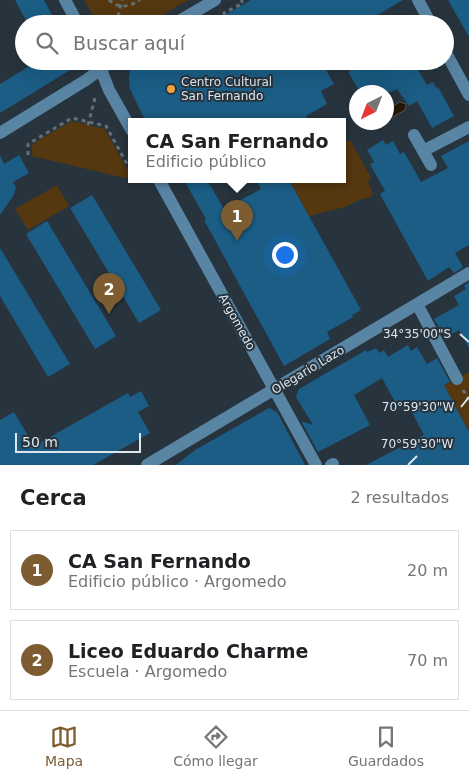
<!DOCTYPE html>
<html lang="es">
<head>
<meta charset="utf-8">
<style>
  :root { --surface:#fff; --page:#f6f6f6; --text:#202124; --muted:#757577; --line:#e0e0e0; --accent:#7e5c31 }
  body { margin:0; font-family:"DejaVu Sans",sans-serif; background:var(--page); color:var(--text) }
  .compass { position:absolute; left:349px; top:85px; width:45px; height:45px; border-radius:50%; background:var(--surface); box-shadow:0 5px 20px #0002; rotate:222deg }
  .scale { position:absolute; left:15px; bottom:12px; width:126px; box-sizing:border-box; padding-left:5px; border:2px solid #dee6ed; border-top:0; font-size:14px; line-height:18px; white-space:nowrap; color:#dee6ed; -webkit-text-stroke:4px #27343e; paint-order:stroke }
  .you { position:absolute; left:284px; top:254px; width:18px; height:18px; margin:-12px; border:4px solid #fff; border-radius:50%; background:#1a73e8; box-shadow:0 0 0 8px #1a73e833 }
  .badge { display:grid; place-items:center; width:32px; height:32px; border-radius:50%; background:var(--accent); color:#fff; font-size:16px; font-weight:700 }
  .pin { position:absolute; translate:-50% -41px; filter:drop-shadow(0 1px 2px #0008) }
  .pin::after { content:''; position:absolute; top:26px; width:18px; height:15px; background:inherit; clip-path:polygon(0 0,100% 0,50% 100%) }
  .popup { position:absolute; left:128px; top:118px; width:218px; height:65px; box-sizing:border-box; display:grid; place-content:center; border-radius:0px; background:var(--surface); filter:drop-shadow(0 1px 4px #0005); font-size:16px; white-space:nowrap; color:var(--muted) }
  .popup b { font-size:19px; color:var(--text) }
  .popup::after { content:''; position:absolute; left:50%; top:100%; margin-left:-10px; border:10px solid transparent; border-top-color:var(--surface) }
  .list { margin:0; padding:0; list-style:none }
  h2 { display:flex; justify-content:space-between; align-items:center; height:65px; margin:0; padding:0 20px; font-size:21px }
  h2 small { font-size:16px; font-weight:400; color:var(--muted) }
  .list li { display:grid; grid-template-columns:32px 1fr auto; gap:15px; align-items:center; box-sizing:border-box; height:80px; margin:0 10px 10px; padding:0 10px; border:1px solid var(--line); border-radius:0px }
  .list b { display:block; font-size:19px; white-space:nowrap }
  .list p { margin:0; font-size:16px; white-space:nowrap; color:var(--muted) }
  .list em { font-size:16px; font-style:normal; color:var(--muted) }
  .icon { flex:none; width:28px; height:28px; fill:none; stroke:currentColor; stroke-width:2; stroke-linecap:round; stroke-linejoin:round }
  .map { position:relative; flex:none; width:469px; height:465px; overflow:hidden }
  .search { position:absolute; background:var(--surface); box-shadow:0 5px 20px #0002; left:15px; right:15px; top:15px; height:55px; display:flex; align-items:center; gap:12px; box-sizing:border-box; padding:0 18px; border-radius:28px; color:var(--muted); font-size:19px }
  .sheet { height:245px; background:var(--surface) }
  nav { display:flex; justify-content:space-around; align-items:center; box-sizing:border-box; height:70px; border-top:1px solid var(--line); background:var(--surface); font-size:14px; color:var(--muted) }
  nav a { display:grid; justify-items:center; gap:2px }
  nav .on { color:var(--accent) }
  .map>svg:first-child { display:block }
</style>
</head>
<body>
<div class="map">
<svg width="469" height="465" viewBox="0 0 469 465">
  <rect width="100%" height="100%" fill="#27343e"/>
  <!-- green -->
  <path fill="#553710" d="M 84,0 L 188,0 L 147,24 L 98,24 Z
    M 72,121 L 105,129 L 130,174 L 125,178 L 32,156 L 32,146 L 37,141 Z
    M 350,140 L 371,178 L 368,182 L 373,193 L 371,197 L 359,200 L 345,207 L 309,216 L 290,181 L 261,197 L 258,191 L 278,180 L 342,180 L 342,144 Z
    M 57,185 L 69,206 L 28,230 L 15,209 Z
    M 469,372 L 469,431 L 449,395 L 412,414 L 408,405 Z"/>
  <!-- water -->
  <path fill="#241606" stroke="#5c544b" d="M 400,102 L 406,104 L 405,110 L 387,120 L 387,109 Z"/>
  <!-- building -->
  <path fill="#1b5d85" d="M 15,0 L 44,0 L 57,24 L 28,24 Z
    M 251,0 L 403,0 L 362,24 L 209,24 Z
    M 448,0 L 469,0 L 469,37 Z
    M 38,61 L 85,61 L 0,113 L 0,84 Z
    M 146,61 L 321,61 L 334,84 L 321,91 L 327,104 L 306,116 L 310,122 L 146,122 L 129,87 L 130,86 L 129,79 L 130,70 Z
    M 367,61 L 413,61 L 427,85 L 433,82 L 436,88 L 438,87 L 454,116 L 432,128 L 417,101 L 409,106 L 397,89 L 391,92 L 360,92 L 348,72 Z
    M 383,140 L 386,145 L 393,141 L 400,154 L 404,152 L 421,182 L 448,168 L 441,156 L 469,141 L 469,245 L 455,253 L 463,267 L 454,273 L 449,267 L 428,281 L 380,194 L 385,191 L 370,164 L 374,162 L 367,150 Z
    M 0,155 L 4,164 L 19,155 L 29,173 L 13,182 L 16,188 L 13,196 L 0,215 Z
    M 184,180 L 207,180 L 224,209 L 261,189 L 256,180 L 289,180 L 361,310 L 352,315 L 353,317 L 327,332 L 330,339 L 284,366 L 204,220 L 206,219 Z
    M 92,195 L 161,310 L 139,323 L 70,208 Z
    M 47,221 L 116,336 L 95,349 L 26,234 Z
    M 0,248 L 70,364 L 48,377 L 0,296 Z
    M 469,282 L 469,287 L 467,288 L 469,287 L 469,348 L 459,330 L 445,338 L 434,319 L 459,305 L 454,296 L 466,289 L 464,286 Z
    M 408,345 L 411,351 L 417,347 L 427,364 L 437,358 L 450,382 L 444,385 L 469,432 L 469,465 L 366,465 L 424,435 L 408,405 L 399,409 L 382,378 L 354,395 L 370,425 L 318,452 L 301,421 L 313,425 L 296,397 L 299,389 L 366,350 L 367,352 L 376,348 L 379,353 L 384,350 L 388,357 Z
    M 141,391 L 149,406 L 138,412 L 150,433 L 93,465 L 0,465 L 0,420 L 14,412 L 34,446 L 128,393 L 130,397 Z
    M 269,408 L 277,412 L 305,465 L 176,465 L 195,450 Z"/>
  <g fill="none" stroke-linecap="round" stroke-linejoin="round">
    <!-- path -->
    <path stroke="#646f78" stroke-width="3" stroke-dasharray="4 4" stroke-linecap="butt" d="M 109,0 C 120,9 129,7 140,0
      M 225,15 L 224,13 L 243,3 L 241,0
      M 116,24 L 122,0
      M 88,125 L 96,94
      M 28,155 L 28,144 L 72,118 L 106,126 L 132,173
      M 136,180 L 137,181
      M 463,390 L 469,400"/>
    <!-- minor -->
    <path stroke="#5985a5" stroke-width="12" d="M 65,0 L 78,24
      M 418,0 L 431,24
      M 174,24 L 215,0
      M 445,51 L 469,95
      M 98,62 L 109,90 L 132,131
      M 0,133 L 86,80 L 112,61
      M 414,135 L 431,165
      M 423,151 L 469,127
      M 159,180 L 316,465
      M 417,304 L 457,379
      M 147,465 L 469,273
      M 331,465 L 333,464"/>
  </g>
  <!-- ticks -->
  <path fill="none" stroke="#dee6ed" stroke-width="2" d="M 460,334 L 469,342M 461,407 L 469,397M 408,465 L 417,456"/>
  <!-- markers -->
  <circle fill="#f2a541" stroke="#27343e" stroke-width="2" cx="171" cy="89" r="5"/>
  <g text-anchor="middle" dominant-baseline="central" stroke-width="4" stroke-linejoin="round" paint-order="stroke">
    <!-- poi labels -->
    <g font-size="12" fill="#dee6ed" stroke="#27343e" text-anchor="start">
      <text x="181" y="82">Centro Cultural<tspan x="181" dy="14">San Fernando</tspan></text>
    </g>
    <!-- street labels -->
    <g font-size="12" fill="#dee6ed" stroke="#27343e">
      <text transform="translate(237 322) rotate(61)">Argomedo</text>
      <text transform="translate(308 370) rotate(-31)">Olegario Lazo</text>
    </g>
  </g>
  <g font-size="12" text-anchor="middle" fill="#dee6ed" stroke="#27343e" stroke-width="4" stroke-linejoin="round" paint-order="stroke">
    <text x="417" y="338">34°35'00"S</text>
    <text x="418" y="411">70°59'30"W</text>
    <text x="417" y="448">70°59'30"W</text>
  </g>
</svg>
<svg class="compass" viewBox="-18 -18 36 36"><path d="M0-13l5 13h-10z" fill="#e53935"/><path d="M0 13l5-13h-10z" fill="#757577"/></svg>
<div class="scale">50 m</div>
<div class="you"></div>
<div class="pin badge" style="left:237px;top:241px">1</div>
<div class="popup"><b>CA San Fernando</b>Edificio público</div>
<div class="pin badge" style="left:109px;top:314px">2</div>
<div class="search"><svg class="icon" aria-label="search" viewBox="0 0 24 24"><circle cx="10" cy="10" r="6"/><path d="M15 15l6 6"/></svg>Buscar aquí</div>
</div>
<section class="sheet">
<h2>Cerca<small>2 resultados</small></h2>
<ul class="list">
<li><span class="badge">1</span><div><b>CA San Fernando</b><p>Edificio público · Argomedo</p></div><em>20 m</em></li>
<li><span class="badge">2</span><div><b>Liceo Eduardo Charme</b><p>Escuela · Argomedo</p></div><em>70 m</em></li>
</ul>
</section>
<nav>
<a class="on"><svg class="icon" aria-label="map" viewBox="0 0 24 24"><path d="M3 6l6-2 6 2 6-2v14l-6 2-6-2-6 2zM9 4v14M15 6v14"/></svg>Mapa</a>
<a><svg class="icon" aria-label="directions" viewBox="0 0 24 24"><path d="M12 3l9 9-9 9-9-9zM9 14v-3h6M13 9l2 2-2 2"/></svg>Cómo llegar</a>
<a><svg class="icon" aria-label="saved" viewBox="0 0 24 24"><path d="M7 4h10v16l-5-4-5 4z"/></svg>Guardados</a>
</nav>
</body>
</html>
